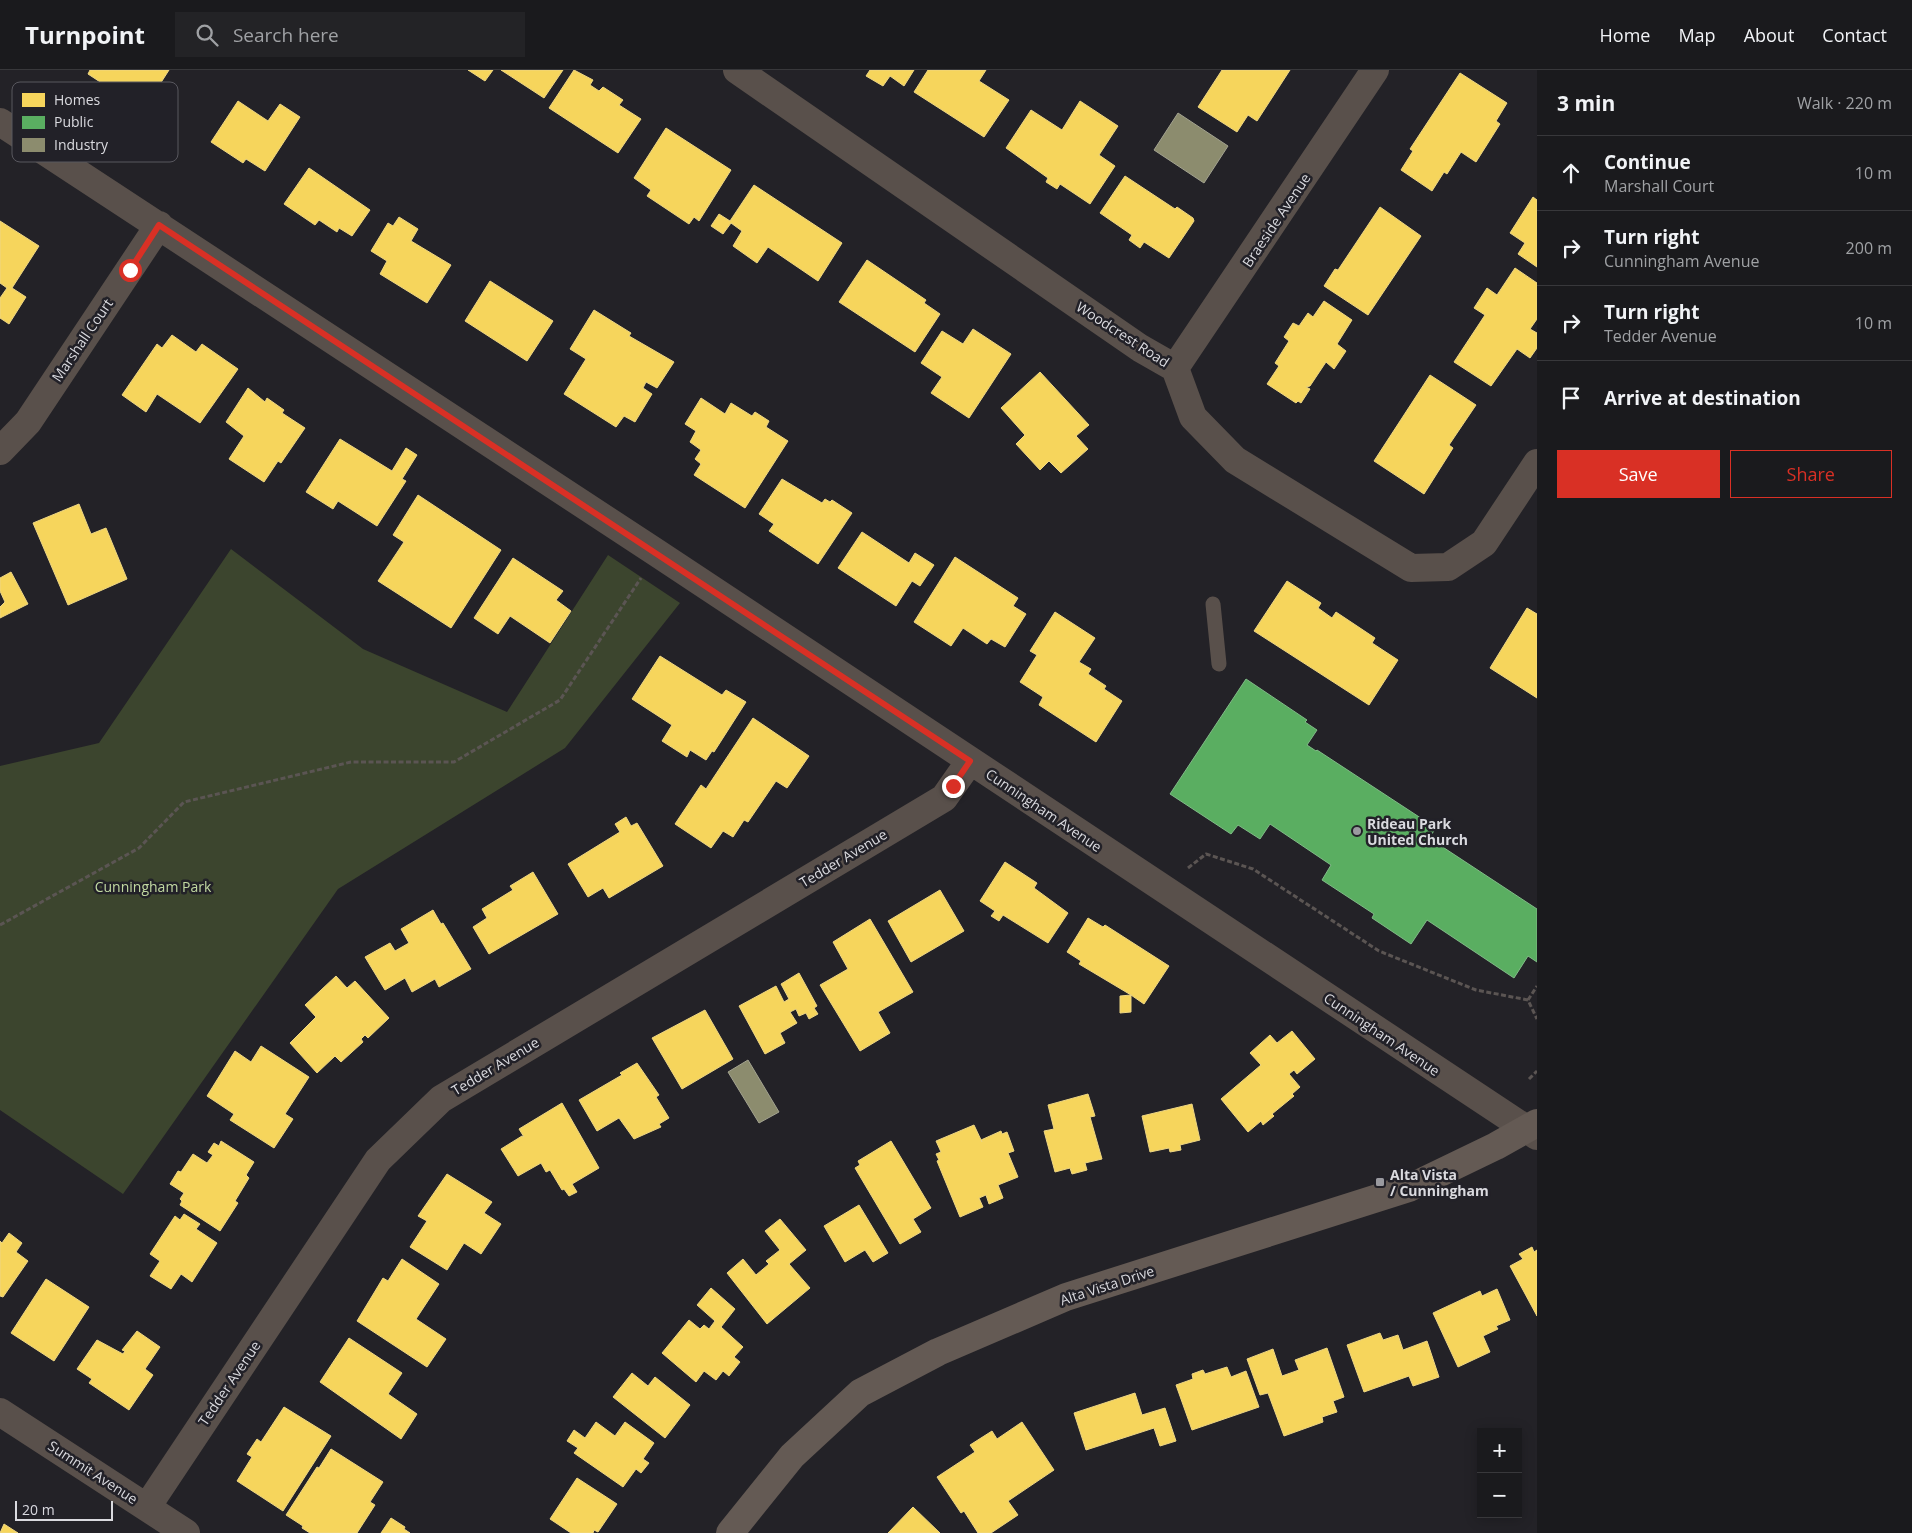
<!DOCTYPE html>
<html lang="en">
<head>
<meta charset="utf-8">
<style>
  :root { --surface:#1a1a1d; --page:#232326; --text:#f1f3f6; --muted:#9fa1a4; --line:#38383b; --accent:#d93025 }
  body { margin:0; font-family:"Open Sans",sans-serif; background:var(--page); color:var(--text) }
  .controls { position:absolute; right:15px; bottom:15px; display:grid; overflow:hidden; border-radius:0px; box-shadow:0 2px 12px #0003 }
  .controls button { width:45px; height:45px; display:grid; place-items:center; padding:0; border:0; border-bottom:1px solid var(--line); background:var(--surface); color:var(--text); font:25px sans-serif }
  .scale { position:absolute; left:15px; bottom:12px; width:98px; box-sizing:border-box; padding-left:5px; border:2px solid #dadadf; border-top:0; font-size:14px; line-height:18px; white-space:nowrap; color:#dadadf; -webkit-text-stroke:4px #222128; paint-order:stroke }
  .stop { position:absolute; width:15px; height:15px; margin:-11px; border:4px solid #d93025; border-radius:50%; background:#fff }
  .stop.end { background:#d93025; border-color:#fff; box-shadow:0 1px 5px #0008 }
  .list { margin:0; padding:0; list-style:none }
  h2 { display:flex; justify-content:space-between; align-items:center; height:65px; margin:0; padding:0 20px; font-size:21px }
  h2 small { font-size:16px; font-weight:400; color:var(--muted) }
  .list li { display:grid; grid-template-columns:32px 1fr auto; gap:15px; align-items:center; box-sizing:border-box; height:75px; padding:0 20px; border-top:1px solid var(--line) }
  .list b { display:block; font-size:19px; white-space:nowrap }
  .list p { margin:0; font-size:16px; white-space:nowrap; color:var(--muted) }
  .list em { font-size:16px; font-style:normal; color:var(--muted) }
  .actions { display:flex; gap:10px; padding:15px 20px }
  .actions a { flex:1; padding:11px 0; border:1px solid var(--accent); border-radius:0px; text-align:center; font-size:18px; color:var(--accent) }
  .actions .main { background:var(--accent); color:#fff }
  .icon { flex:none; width:28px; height:28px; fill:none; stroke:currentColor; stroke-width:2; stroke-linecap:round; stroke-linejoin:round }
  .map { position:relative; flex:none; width:1537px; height:1463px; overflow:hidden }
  header { display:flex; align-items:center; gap:30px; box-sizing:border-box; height:70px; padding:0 25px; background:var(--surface); border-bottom:1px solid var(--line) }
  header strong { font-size:24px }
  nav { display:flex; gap:28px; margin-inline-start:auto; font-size:18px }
  .search { width:350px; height:45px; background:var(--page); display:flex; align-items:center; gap:12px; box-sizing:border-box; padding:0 18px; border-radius:0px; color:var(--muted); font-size:19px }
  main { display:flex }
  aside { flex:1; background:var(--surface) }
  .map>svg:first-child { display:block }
</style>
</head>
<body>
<header>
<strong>Turnpoint</strong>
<div class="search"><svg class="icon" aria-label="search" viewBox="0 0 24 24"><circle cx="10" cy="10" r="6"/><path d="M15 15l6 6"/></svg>Search here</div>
<nav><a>Home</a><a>Map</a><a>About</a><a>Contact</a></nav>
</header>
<main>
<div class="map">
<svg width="1537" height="1463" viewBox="0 0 1537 1463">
  <rect width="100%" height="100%" fill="#232227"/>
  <!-- forest -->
  <path fill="#3c452e" d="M 231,479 L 363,579 L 507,642 L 608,485 L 680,533 L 565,678 L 338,819 L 123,1124 L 0,1040 L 0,696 L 99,673 Z"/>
  <!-- homes -->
  <path fill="#f6d55c" stroke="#eed683" d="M 90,0 L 169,0 L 146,36 L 123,21 L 120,25 L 88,4 Z
    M 468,0 L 493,0 L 485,11 Z
    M 501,0 L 563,0 L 544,28 Z
    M 574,0 L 593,10 L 590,15 L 599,21 L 603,17 L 623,30 L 619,35 L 641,49 L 618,83 L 549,38 Z
    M 870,0 L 914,0 L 904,16 L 890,6 L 883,16 L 866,6 Z
    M 928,0 L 986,0 L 979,11 L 1009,30 L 984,67 L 914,22 Z
    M 1222,0 L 1290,0 L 1257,51 L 1248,45 L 1237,62 L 1198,37 Z
    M 1460,3 L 1507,33 L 1496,51 L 1500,54 L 1476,92 L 1461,82 L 1447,104 L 1444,102 L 1432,121 L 1401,100 L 1413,81 L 1410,79 Z
    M 238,31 L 268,51 L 280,34 L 300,47 L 265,101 L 246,89 L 243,93 L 211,72 Z
    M 1080,31 L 1118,56 L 1099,85 L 1115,96 L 1090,134 L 1060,114 L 1057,119 L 1046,112 L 1048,108 L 1006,78 L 1031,40 L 1062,60 Z
    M 666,58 L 731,100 L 699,151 L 694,147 L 689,154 L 647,126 L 651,120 L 634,108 Z
    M 309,98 L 370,140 L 352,166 L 339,158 L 337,162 L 319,150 L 315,155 L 284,134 Z
    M 1125,106 L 1175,139 L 1177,137 L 1193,148 L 1194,151 L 1169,188 L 1144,172 L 1140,178 L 1129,170 L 1132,165 L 1100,143 Z
    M 754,115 L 842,173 L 818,211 L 768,177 L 757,193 L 733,176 L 742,161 L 731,153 L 723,164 L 711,156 L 719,144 L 730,151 Z
    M 1533,127 L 1537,130 L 1537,197 L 1518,184 L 1525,173 L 1510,163 Z
    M 1380,137 L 1421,166 L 1368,245 L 1324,216 L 1335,199 L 1338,200 Z
    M 399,147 L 418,159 L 411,171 L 451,195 L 427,233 L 380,204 L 387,191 L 371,181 L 388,153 L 393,156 Z
    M 0,151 L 39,176 L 12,218 L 26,227 L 9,254 L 0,248 L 0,228 L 7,218 L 0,213 Z
    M 867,190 L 926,230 L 924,233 L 940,244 L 915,282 L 839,232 Z
    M 1515,198 L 1537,213 L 1537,249 L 1530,259 L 1537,263 L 1537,278 L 1530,288 L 1517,279 L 1491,316 L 1454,292 L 1485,245 L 1474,238 L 1487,218 L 1497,225 Z
    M 490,211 L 553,251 L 527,291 L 465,251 Z
    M 1324,231 L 1352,250 L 1337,274 L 1346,281 L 1334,299 L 1326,292 L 1310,316 L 1306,317 L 1310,319 L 1301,333 L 1298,331 L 1296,333 L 1267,314 L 1279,296 L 1275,293 L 1289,271 L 1284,267 L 1293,253 L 1299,256 L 1308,243 L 1313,247 Z
    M 594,240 L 631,263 L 629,266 L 674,292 L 657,318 L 646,312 L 643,318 L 652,324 L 635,352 L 624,346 L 616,357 L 564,324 L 586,289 L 570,279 Z
    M 973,259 L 1011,284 L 969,348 L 931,323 L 942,307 L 921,293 L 942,261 L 963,274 Z
    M 172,265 L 196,282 L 202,274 L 238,299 L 200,353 L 157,324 L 146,342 L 122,325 L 157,274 L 162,278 Z
    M 1040,302 L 1089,355 L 1076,366 L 1088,379 L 1061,403 L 1049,391 L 1040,400 L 1016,374 L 1025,365 L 1001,338 Z
    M 1430,305 L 1476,335 L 1449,375 L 1453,378 L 1424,424 L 1374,391 Z
    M 248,318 L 265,332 L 267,328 L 284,340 L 282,343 L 305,358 L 281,393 L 278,391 L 264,412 L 229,389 L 244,366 L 226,352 Z
    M 701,328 L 725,344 L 731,333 L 752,346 L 755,342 L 769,351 L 766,357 L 788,371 L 745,438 L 694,405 L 701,394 L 695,389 L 701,380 L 690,372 L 696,361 L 685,354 Z
    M 340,369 L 392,401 L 406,378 L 417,385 L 402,409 L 406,411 L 377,456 L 338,431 L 333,439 L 306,422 Z
    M 782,409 L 822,433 L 825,429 L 830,432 L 832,430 L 852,443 L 818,494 L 769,461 L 774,454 L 759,444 Z
    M 418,425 L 501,480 L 451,558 L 378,511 L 404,472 L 393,465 Z
    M 79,434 L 91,464 L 106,458 L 127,509 L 68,535 L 33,453 Z
    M 862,462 L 909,493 L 915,483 L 934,495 L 920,516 L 912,511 L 896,536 L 838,498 Z
    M 955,487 L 1018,528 L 1013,536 L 1026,544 L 1005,577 L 991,569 L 987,574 L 963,558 L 951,576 L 914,552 Z
    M 513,488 L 563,521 L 556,530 L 571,541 L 550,573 L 510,546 L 498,564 L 474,548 Z
    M 11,502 L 28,534 L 0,548 L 0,537 L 5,532 L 0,521 L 0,508 Z
    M 1287,511 L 1321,533 L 1318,538 L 1332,548 L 1336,542 L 1375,568 L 1372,573 L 1398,590 L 1369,635 L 1254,561 Z
    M 1527,538 L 1537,544 L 1537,628 L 1490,598 Z
    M 1055,542 L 1095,568 L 1079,592 L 1091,599 L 1088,604 L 1106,616 L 1104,619 L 1122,631 L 1096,672 L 1039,635 L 1043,627 L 1020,612 L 1037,585 L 1030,581 Z
    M 660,586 L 722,625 L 726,620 L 746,632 L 714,682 L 712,681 L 706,690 L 690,680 L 687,687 L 662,671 L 672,655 L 632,629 Z
    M 753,648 L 809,686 L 787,718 L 776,711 L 748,752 L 744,750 L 733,767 L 723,761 L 711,778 L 675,754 L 701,715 L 706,719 Z
    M 626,747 L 631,756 L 637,753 L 663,796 L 609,828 L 603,818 L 588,827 L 568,794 L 620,762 L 615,754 Z
    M 1005,792 L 1037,813 L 1034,818 L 1068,843 L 1048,873 L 1003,845 L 999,851 L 991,846 L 995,841 L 980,831 Z
    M 533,802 L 558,844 L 489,884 L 473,857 L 487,848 L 482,839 L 513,820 L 510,816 Z
    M 940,820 L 964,861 L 911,892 L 888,851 Z
    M 433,840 L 441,854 L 443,853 L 471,899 L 439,917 L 435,909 L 412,922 L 405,908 L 385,920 L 365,887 L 390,873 L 395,881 L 409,873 L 401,859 Z
    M 1088,848 L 1103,857 L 1105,855 L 1169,896 L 1144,934 L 1131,925 L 1131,942 L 1120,943 L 1120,926 L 1131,925 L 1079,894 L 1081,891 L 1067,882 Z
    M 870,849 L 913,922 L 878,942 L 890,963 L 860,981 L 820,915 L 848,899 L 833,872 Z
    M 799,903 L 817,936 L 814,938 L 818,944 L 809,949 L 806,943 L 799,946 L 796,939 L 790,942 L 797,953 L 780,963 L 785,973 L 765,984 L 739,936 L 776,916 L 784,932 L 789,929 L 781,914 Z
    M 336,906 L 347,918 L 355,911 L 389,948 L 368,968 L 365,965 L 361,969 L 363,972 L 341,992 L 335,986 L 317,1003 L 290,973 L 316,947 L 305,935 Z
    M 705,940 L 733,989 L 682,1019 L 652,968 Z
    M 1292,961 L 1315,989 L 1297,1004 L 1294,1000 L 1289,1004 L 1300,1017 L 1292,1024 L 1294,1026 L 1272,1044 L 1274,1046 L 1263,1055 L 1261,1051 L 1248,1062 L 1221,1029 L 1261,995 L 1250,983 L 1270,965 L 1277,973 Z
    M 261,976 L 309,1007 L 285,1044 L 293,1049 L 274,1078 L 230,1050 L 234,1044 L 207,1026 L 235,981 L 251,992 Z
    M 637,993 L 659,1025 L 656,1027 L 669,1048 L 659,1054 L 661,1057 L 634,1069 L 619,1048 L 597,1061 L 579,1030 L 622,1005 L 620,1003 Z
    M 1088,1024 L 1095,1046 L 1090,1047 L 1102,1089 L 1085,1093 L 1087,1100 L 1072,1104 L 1070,1098 L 1055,1102 L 1044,1061 L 1054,1059 L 1048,1035 Z
    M 562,1033 L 599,1098 L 572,1114 L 577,1122 L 569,1126 L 564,1119 L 562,1120 L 550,1100 L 546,1102 L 541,1093 L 518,1106 L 501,1079 L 522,1066 L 524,1067 L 519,1059 Z
    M 1192,1034 L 1200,1070 L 1180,1075 L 1181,1080 L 1170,1082 L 1169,1078 L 1150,1082 L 1142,1046 Z
    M 974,1055 L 982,1072 L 981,1070 L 1001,1061 L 1002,1064 L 1007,1062 L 1014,1081 L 1008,1083 L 1018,1107 L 998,1115 L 1003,1128 L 989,1134 L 986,1125 L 979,1128 L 983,1137 L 960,1147 L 937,1091 L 939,1090 L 936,1084 L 941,1082 L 936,1071 Z
    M 221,1071 L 254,1092 L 246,1105 L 249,1108 L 235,1131 L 238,1133 L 220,1161 L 180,1135 L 182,1131 L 180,1129 L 184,1123 L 170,1114 L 178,1101 L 181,1102 L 193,1084 L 207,1093 L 213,1085 L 208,1082 L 214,1073 L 219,1076 Z
    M 891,1071 L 931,1138 L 913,1149 L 921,1162 L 900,1174 L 855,1098 L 860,1095 L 858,1091 Z
    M 447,1104 L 492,1132 L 484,1143 L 501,1154 L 481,1184 L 464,1173 L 447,1200 L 410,1177 L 427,1151 L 418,1146 Z
    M 859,1135 L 888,1183 L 873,1192 L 865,1180 L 845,1192 L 824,1156 Z
    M 184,1144 L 200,1154 L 196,1159 L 217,1173 L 192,1212 L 181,1204 L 171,1219 L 150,1206 L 160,1191 L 150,1184 L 175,1146 L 180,1150 Z
    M 780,1149 L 806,1180 L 789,1194 L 810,1218 L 767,1254 L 727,1203 L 743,1189 L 756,1205 L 769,1194 L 766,1191 L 780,1180 L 765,1161 Z
    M 9,1163 L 22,1173 L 16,1182 L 28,1191 L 3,1227 L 0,1226 L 0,1171 L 2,1173 Z
    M 1532,1177 L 1534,1182 L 1537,1180 L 1537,1246 L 1510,1196 L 1523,1189 L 1519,1184 Z
    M 402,1189 L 439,1214 L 416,1249 L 446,1269 L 427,1297 L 357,1251 L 383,1208 L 388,1211 Z
    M 46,1209 L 89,1237 L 54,1291 L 11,1263 Z
    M 711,1218 L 735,1239 L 721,1257 L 743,1277 L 734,1287 L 740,1292 L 729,1306 L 723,1301 L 716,1310 L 704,1301 L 696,1312 L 662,1283 L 689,1250 L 700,1259 L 704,1255 L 709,1259 L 715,1251 L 697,1235 Z
    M 1497,1219 L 1510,1250 L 1496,1256 L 1498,1259 L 1483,1266 L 1490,1282 L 1458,1297 L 1433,1243 L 1480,1221 L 1482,1226 Z
    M 137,1261 L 160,1277 L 145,1299 L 153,1305 L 129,1340 L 89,1313 L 92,1309 L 77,1299 L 97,1270 L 123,1284 L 125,1281 L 122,1280 Z
    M 1380,1263 L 1383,1270 L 1398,1265 L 1403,1280 L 1427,1271 L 1439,1307 L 1413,1316 L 1409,1306 L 1364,1322 L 1347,1275 Z
    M 349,1268 L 402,1303 L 388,1324 L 417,1344 L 401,1369 L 320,1312 Z
    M 1327,1278 L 1344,1327 L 1333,1331 L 1337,1342 L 1322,1347 L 1323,1352 L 1284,1366 L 1268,1323 L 1260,1325 L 1247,1289 L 1273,1279 L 1282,1306 L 1299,1300 L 1295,1290 Z
    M 1227,1297 L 1231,1307 L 1246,1301 L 1259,1337 L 1192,1360 L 1176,1315 L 1193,1309 L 1192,1304 L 1203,1300 L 1205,1304 Z
    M 632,1303 L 648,1316 L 655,1307 L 690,1335 L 665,1368 L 613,1327 Z
    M 1135,1323 L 1142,1345 L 1165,1338 L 1176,1371 L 1160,1376 L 1154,1358 L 1086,1380 L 1074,1343 Z
    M 284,1337 L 331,1366 L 283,1441 L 237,1411 L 252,1387 L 247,1384 L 257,1369 L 261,1372 Z
    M 596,1352 L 615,1366 L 625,1352 L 654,1373 L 643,1389 L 649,1393 L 641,1403 L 636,1399 L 623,1417 L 574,1383 L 578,1378 L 567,1371 L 574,1360 L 585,1368 Z
    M 1022,1352 L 1054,1400 L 1008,1431 L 1018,1445 L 991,1463 L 978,1463 L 964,1441 L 961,1443 L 937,1407 L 975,1382 L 970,1375 L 992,1361 L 997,1369 Z
    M 331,1379 L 383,1412 L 370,1432 L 375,1435 L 357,1463 L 310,1463 L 302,1458 L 303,1456 L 286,1445 L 317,1397 L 319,1398 Z
    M 577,1408 L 617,1434 L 598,1462 L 594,1460 L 593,1463 L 571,1463 L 550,1449 Z
    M 913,1437 L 940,1463 L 888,1463 Z
    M 391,1448 L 405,1457 L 404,1459 L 410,1463 L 381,1463 Z
    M 4,1454 L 18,1463 L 0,1463 Z"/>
  <!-- public -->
  <path fill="#5aae61" stroke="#80bb87" d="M 1246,609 L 1307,650 L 1305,652 L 1317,660 L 1307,675 L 1316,681 L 1317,680 L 1436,758 L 1429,768 L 1537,839 L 1537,892 L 1528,886 L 1514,908 L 1427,850 L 1411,874 L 1372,848 L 1374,844 L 1322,810 L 1331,795 L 1270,754 L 1260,769 L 1238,755 L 1231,764 L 1170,724 Z"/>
  <!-- industry -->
  <path fill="#8c8c6e" stroke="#a3a390" d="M 1178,43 L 1228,76 L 1204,113 L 1154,80 Z
    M 748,990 L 779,1042 L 759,1053 L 728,1002 Z"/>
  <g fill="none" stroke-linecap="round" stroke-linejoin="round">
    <!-- path -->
    <path stroke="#5b5553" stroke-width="3" stroke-dasharray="5 2.5" stroke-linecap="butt" d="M 1188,798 L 1206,784 L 1253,799 L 1379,881 L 1476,920 L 1528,930 L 1537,949
      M 0,855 L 139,778 L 184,732 L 351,692 L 454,692 L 560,630 L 641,508
      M 1528,930 L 1537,916
      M 1529,1009 L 1537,1001"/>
    <!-- lane -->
    <path stroke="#59504b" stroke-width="15" d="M 1213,534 L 1219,594"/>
    <!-- street -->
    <path stroke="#59504b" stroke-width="28" d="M 737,0 L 1140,278 L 1175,298 L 1193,347 L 1235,390 L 1411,498 L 1448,497 L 1484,473 L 1537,393
      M 0,52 L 657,483 L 1537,1066
      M 1175,298 L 1375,0
      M 0,381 L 28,352 L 159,155
      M 0,1342 L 186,1463
      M 147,1437 L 378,1090 L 441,1029 L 944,728 L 970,691"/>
    <!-- secondary -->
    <path stroke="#645a54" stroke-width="28" d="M 730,1463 L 792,1386 L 860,1323 L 938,1282 L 1066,1227 L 1409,1118 L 1496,1076 L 1537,1053"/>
  </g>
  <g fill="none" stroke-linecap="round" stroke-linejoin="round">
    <!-- route -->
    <path stroke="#d93025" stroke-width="6" d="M 130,200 L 159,155 L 970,691 L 953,716"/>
  </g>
  <!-- markers -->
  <g fill="#9a9a9f" stroke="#222128" stroke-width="2">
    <circle cx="1357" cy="761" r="5"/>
    <rect x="1375" y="1107" width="10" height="10" rx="2.5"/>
  </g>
  <g text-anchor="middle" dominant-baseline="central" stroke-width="5" stroke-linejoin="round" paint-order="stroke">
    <!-- street labels -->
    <g font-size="14" fill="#dadadf" stroke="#222128">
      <text transform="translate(1276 150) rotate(-56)">Braeside Avenue</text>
      <text transform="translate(1123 264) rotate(33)">Woodcrest Road</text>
      <text transform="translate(82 270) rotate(-56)">Marshall Court</text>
      <text transform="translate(1044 740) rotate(34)">Cunningham Avenue</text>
      <text transform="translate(843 788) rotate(-31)">Tedder Avenue</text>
      <text transform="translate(1382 964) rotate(34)">Cunningham Avenue</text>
      <text transform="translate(495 996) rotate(-31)">Tedder Avenue</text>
      <text transform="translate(1107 1215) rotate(-18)">Alta Vista Drive</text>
      <text transform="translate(229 1313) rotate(-56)">Tedder Avenue</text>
      <text transform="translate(93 1402) rotate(33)">Summit Avenue</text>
    </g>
    <!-- poi labels -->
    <g font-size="14" font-weight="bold" fill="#dadadf" stroke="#222128" text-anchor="start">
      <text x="1367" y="753">Rideau Park<tspan x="1367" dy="16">United Church</tspan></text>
      <text x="1390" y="1104">Alta Vista<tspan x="1390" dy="16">/ Cunningham</tspan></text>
    </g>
    <!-- park labels -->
    <g font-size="14" fill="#c2d9a2" stroke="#222128">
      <text x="153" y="816">Cunningham Park</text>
    </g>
  </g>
  <!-- legend -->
  <rect x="12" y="12" width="166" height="80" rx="8" fill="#222128" stroke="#59585f" stroke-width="1"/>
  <rect x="22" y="23" width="23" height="14" fill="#f6d55c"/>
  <rect x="22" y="46" width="23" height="13" fill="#5aae61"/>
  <rect x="22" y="68" width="23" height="14" fill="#8c8c6e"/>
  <g font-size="14" fill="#dadadf">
    <text x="54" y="35">Homes</text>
    <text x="54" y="57">Public</text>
    <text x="54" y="80">Industry</text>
  </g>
</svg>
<div class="controls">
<button>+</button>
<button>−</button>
</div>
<div class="scale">20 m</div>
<div class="stop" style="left:130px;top:200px"></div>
<div class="stop end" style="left:953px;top:716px"></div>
</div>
<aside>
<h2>3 min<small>Walk · 220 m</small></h2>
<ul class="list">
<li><svg class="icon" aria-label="ahead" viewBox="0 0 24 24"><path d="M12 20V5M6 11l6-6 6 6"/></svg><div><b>Continue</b><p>Marshall Court</p></div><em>10 m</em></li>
<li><svg class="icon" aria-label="right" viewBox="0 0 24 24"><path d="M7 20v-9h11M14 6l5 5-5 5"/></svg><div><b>Turn right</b><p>Cunningham Avenue</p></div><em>200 m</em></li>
<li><svg class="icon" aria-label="right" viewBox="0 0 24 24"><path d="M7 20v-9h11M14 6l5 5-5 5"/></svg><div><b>Turn right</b><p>Tedder Avenue</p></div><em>10 m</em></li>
<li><svg class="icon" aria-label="arrive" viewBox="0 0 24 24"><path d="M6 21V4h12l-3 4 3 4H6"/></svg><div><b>Arrive at destination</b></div></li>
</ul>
<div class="actions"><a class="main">Save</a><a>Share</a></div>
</aside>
</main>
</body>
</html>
